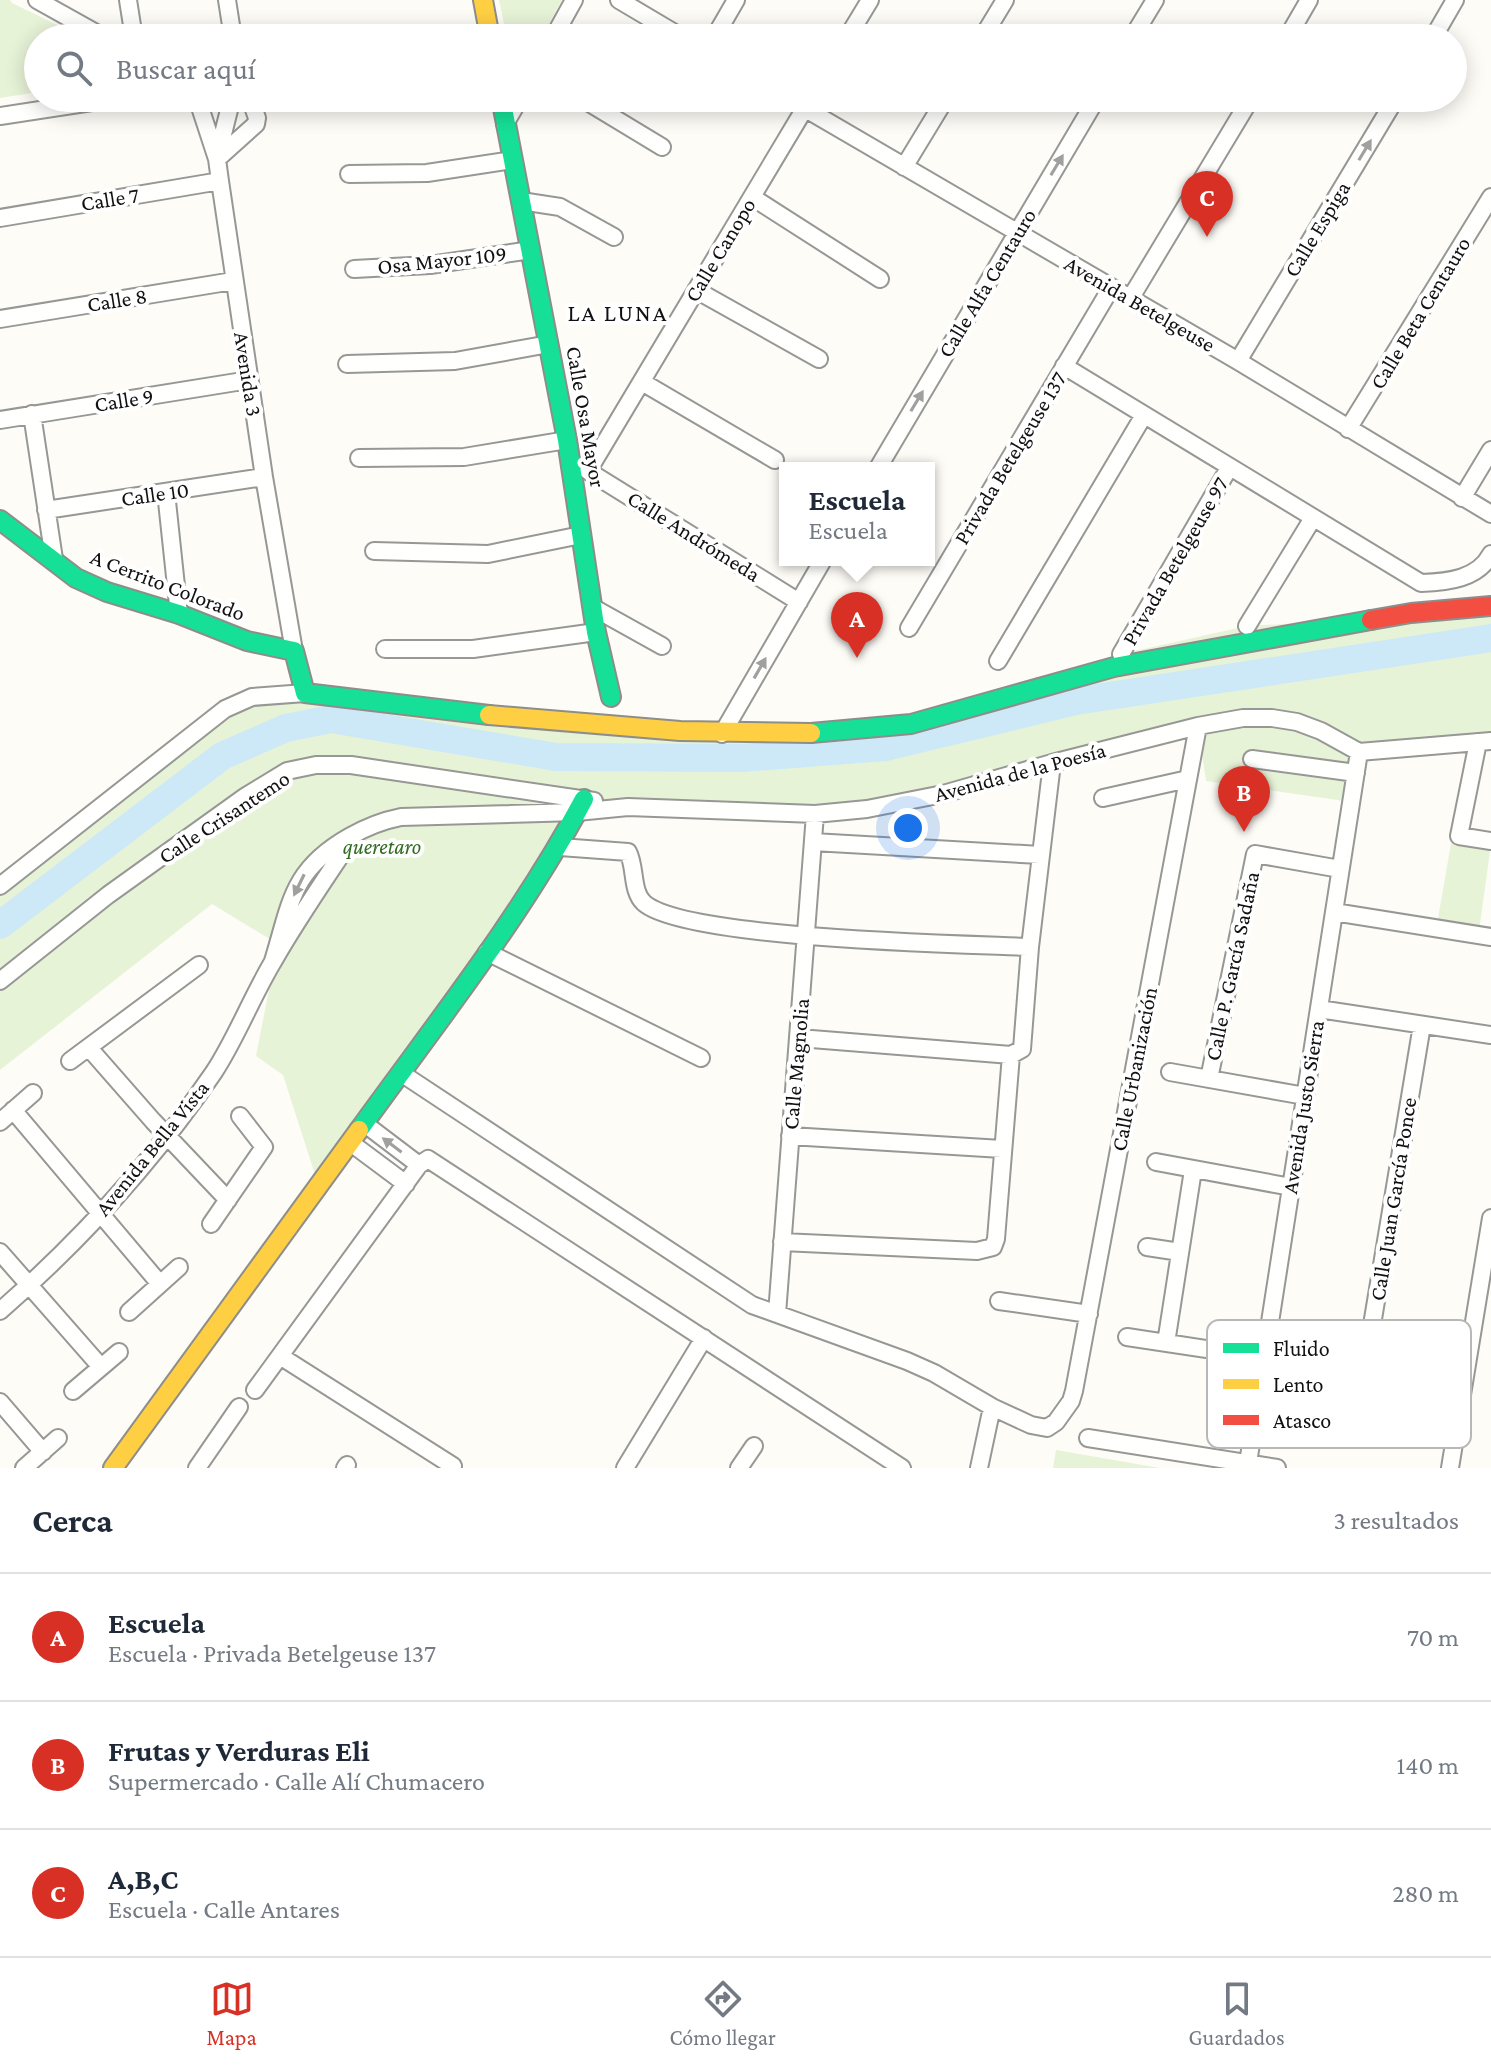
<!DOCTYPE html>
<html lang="es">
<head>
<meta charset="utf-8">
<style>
  :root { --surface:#fff; --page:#f2f2f3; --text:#1f2937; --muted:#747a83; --line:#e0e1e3; --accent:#d93025 }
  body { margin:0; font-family:"Crimson Pro",serif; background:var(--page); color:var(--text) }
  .you { position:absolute; left:908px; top:828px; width:28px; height:28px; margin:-20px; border:6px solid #fff; border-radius:50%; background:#1a73e8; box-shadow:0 0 0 12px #1a73e833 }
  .badge { display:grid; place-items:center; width:52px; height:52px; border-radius:50%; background:var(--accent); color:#fff; font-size:26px; font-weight:700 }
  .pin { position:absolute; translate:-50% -66px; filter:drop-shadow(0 2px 4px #0008) }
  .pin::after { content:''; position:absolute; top:42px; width:28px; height:24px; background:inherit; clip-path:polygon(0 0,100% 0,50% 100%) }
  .popup { position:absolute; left:779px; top:462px; width:156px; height:104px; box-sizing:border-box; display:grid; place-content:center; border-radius:0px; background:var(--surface); filter:drop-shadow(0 2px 6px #0005); font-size:26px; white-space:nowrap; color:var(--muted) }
  .popup b { font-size:30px; color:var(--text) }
  .popup::after { content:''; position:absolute; left:50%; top:100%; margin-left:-16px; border:16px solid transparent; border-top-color:var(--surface) }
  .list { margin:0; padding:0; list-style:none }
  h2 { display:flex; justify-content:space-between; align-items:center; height:104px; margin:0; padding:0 32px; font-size:34px }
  h2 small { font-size:26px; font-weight:400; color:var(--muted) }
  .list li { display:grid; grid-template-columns:52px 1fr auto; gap:24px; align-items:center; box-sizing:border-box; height:128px; padding:0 32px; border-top:2px solid var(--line) }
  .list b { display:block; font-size:30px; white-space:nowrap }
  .list p { margin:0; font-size:26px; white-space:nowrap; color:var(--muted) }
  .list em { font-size:26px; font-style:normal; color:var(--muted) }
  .icon { flex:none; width:44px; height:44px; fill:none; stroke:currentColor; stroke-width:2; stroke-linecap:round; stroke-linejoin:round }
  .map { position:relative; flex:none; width:1491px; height:1468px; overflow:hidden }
  .search { position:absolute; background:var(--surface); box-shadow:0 4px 20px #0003; left:24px; right:24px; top:24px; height:88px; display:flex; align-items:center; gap:20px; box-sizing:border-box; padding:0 28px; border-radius:44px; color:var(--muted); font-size:30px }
  .sheet { height:488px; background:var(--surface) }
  nav { display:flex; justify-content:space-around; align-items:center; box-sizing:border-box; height:112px; border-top:2px solid var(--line); background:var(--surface); font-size:22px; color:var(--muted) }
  nav a { display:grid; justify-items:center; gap:4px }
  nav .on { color:var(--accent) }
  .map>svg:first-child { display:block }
</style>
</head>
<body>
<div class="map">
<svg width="1491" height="1468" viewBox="0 0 1491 1468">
  <rect width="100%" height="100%" fill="#fdfcf7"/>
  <!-- green -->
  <path fill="#e7f3d7" d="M 0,0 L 10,0 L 12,3 L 84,38 L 38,38 L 38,92 L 0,98 Z
    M 499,0 L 562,0 L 541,38 L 507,38 Z
    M 1491,606 L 1491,747 L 1359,752 L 1351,802 L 1206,781 L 1198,727 L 984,782 L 815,814 L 577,813 L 319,1187 L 283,1075 L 256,1056 L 278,944 L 212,904 L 0,1070 L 0,886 L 252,697 L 579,726 L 885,728 L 1121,654 L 1247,626 L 1387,618 Z
    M 1452,838 L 1491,844 L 1479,931 L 1437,924 Z
    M 1056,1450 L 1160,1468 L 1053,1468 Z"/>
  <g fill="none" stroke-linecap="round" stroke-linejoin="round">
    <!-- river -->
    <path stroke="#cde8f7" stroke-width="28" d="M 0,925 L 222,756 L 286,728 L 331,719 L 556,757 L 742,758 L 886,747 L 1076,701 L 1491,638"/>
    <defs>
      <path id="street" d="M 37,0 L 105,38
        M 128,0 L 134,38
        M 227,0 L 233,38
        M 619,0 L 683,38
        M 553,38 L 574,0
        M 714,38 L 736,0
        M 847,38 L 870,0
        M 982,38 L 1005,0
        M 1132,38 L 1155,0
        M 1287,38 L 1309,0
        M 1433,38 L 1455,0
        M 197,98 L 217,159 L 220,181 L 264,477 L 294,651
        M 581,98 L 662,147
        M 787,98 L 1238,361 L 1491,514
        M 0,116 L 118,98
        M 505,124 L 520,98
        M 217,158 L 232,98
        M 217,159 L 256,124 L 257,118 L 250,98
        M 904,167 L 946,98
        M 349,174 L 427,173 L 513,160
        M 752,197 L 880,279
        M 521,201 L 560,207 L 614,237
        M 0,218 L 220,181
        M 354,269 L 430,265 L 531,250
        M 696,290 L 819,359
        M 1130,299 L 1251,98
        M 0,319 L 233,281
        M 1238,361 L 1396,98
        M 347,364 L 455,361 L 549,344
        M 1064,366 L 1421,583 C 1448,582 1478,579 1491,554
        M 642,382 L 775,460
        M 32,414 L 54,559
        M 0,420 L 249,380
        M 1348,429 L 1491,197
        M 359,458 L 464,457 L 567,440
        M 878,468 L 1097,98
        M 588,471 L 811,98
        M 588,471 L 799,602
        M 166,492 L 179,614
        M 1462,498 L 1491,450
        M 46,510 L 264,477
        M 374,551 L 488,554 L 581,535
        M 592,607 L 662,646
        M 1247,626 L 1313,518
        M 909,628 L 1111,288
        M 385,649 L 473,649 L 596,632
        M 1121,654 L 1229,468
        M 998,661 L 1144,415
        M 722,734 L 823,560
        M 1478,742 L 1459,836 L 1491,841
        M 1359,752 L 1491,741
        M 1252,759 L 1356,773
        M 1103,798 L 1188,779
        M 813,842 L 1040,855
        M 560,847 L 628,852 C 636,867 631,891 644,903 C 685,939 963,944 1030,947
        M 0,886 L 225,709 L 252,697 L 305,693
        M 1334,912 L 1491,937
        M 487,952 L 701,1058
        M 273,961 C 291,903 291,870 349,837 C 366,827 381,821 401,817 L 577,812 L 628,807 L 815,814 L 867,809 L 943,794 L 1052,763 L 1198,726 L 1243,718 L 1272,718 L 1297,722 L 1321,731 L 1359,752
        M 0,981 L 108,895 L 246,796 L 287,771 L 316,765 L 351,765 L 594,801
        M 1319,1009 L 1491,1035
        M 799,1038 L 1011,1055 L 1022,1049 L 1030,947 L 1052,763
        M 89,1048 L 153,1121 L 228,1200
        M 70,1061 L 199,965
        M 1170,1072 L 1305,1096
        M 401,1073 L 752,1305 L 907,1361 L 934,1373 L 992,1407 L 1031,1425 L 1047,1428 L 1056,1422 L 1071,1401 L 1074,1391 L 1198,726
        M 1209,1079 L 1255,854 L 1340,869
        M 13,1110 L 160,1284
        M 0,1122 L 33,1093
        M 365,1124 L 419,1165
        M 790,1136 L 1002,1149
        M 351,1143 L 406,1184
        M 1156,1162 L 1291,1187
        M 211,1224 L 264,1147 L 240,1116
        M 782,1242 L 977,1251 L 993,1247 L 996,1239 L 1011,1055
        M 1147,1247 L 1180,1252
        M 0,1252 L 101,1367
        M 999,1301 L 1089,1314
        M 0,1311 C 80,1241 154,1160 214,1072 C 237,1037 252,996 274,960 C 298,918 326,878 353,837
        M 129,1312 L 179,1267
        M 777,1314 L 815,814
        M 1127,1337 L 1463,1388
        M 1166,1343 L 1193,1170
        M 280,1356 L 453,1466
        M 1364,1373 L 1422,1025
        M 255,1390 L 419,1165 L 428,1159 L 902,1468
        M 73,1391 L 119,1352
        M 0,1402 L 43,1452
        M 1088,1438 L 1277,1468
        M 1248,1463 L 1359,752
        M 24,1468 L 58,1438
        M 197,1468 L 239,1407
        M 345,1468 L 347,1465
        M 625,1468 L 704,1338
        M 739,1468 L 754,1446
        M 979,1468 L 992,1407
        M 1450,1468 L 1491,1218"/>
      <path id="fast" d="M 501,98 L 567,440 L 596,632 L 611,697
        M 0,520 L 76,578 L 107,592 L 179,614 L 247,641 L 294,651 L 305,693 L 489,715
        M 811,733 L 911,724 L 1114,667 L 1371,620
        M 359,1130 C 437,1022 521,917 584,799"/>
      <path id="slow" d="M 483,0 L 490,38
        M 489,715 L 680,731 L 811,733
        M 113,1468 L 359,1130"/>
      <path id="jam" d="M 1371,620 L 1411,613 L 1491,606"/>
    </defs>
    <!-- street casing -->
    <use href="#street" stroke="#979795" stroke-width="20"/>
    <!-- fast casing -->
    <use href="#fast" stroke="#8e8d8b" stroke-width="22"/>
    <!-- slow casing -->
    <use href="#slow" stroke="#8e8d8b" stroke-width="22"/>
    <!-- jam casing -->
    <use href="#jam" stroke="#8e8d8b" stroke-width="22"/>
    <!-- street -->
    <use href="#street" stroke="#fffffe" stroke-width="16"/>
    <!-- fast -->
    <use href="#fast" stroke="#16e098" stroke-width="18"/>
    <!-- slow -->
    <use href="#slow" stroke="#ffcf43" stroke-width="18"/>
    <!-- jam -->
    <use href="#jam" stroke="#f24e42" stroke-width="18"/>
  </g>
  <!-- one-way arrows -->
  <defs><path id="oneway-solid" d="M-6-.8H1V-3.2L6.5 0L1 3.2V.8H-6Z" transform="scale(2)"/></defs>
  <g fill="#a0a09f">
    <use href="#oneway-solid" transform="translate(1365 150) rotate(-59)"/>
    <use href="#oneway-solid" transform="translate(1057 165) rotate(-59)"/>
    <use href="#oneway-solid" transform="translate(917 401) rotate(-59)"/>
    <use href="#oneway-solid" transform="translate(760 668) rotate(-60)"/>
    <use href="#oneway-solid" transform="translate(299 885) rotate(116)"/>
    <use href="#oneway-solid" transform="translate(392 1145) rotate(-143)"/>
  </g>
  <g text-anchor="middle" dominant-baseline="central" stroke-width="8" stroke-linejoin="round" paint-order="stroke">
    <!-- street labels -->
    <g font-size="22" fill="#111" stroke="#fff">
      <text transform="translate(110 199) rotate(-9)">Calle 7</text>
      <text transform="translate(1317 229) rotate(-59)">Calle Espiga</text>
      <text transform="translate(720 250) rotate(-59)">Calle Canopo</text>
      <text transform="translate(442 260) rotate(-6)">Osa Mayor 109</text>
      <text transform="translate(987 283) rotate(-59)">Calle Alfa Centauro</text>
      <text transform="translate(117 300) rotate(-9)">Calle 8</text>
      <text transform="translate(1140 304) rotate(30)">Avenida Betelgeuse</text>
      <text transform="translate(1420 313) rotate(-59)">Calle Beta Centauro</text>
      <text transform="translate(248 374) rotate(81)">Avenida 3</text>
      <text transform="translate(124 400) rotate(-9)">Calle 9</text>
      <text transform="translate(586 417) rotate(80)">Calle Osa Mayor</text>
      <text transform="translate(1010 458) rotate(-59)">Privada Betelgeuse 137</text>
      <text transform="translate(155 494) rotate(-8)">Calle 10</text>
      <text transform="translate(694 536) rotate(32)">Calle Andrómeda</text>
      <text transform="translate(1175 561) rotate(-60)">Privada Betelgeuse 97</text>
      <text transform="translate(168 585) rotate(21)">A Cerrito Colorado</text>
      <text transform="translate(1020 772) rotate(-15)">Avenida de la Poesía</text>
      <text transform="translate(224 817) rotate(-33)">Calle Crisantemo</text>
      <text transform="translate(1232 966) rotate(-78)">Calle P. García Sadaña</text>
      <text transform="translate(796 1064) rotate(-85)">Calle Magnolia</text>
      <text transform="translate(1134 1069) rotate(-79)">Calle Urbanización</text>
      <text transform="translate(1303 1107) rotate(-81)">Avenida Justo Sierra</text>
      <text transform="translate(152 1148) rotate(-51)">Avenida Bella Vista</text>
      <text transform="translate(1393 1199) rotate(-81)">Calle Juan García Ponce</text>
    </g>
    <!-- park labels -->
    <g font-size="22" font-style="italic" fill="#2f6b1f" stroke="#fff">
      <text x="382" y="846">queretaro</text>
    </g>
    <!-- neighbourhood labels -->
    <g font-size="24" letter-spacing="2" fill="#111" stroke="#fff">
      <text x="618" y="312">LA LUNA</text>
    </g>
  </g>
  <!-- legend -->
  <rect x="1207" y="1320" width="264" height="128" rx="12" fill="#fff" stroke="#b8b8b8" stroke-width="2"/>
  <rect x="1223" y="1343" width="36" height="10" fill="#16e098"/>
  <rect x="1223" y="1379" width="36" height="10" fill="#ffcf43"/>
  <rect x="1223" y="1415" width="36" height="10" fill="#f24e42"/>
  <g font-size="22" fill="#111">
    <text x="1273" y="1356">Fluido</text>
    <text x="1273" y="1392">Lento</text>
    <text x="1273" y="1428">Atasco</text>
  </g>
</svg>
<div class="you"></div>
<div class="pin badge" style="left:857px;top:658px">A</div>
<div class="popup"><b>Escuela</b>Escuela</div>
<div class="pin badge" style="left:1244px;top:832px">B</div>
<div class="pin badge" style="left:1207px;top:237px">C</div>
<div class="search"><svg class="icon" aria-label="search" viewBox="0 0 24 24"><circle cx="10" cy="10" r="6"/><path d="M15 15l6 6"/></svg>Buscar aquí</div>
</div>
<section class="sheet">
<h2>Cerca<small>3 resultados</small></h2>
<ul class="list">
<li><span class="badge">A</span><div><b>Escuela</b><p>Escuela · Privada Betelgeuse 137</p></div><em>70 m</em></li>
<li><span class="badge">B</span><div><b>Frutas y Verduras Eli</b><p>Supermercado · Calle Alí Chumacero</p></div><em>140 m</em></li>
<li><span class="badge">C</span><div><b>A,B,C</b><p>Escuela · Calle Antares</p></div><em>280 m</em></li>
</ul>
</section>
<nav>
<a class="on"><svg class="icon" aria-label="map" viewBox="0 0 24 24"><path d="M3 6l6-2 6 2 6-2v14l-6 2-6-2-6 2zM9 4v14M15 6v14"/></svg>Mapa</a>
<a><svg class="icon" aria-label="directions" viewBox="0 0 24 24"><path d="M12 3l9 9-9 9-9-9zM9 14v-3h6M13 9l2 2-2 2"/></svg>Cómo llegar</a>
<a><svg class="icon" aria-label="saved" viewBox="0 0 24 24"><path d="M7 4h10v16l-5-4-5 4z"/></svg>Guardados</a>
</nav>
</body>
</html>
